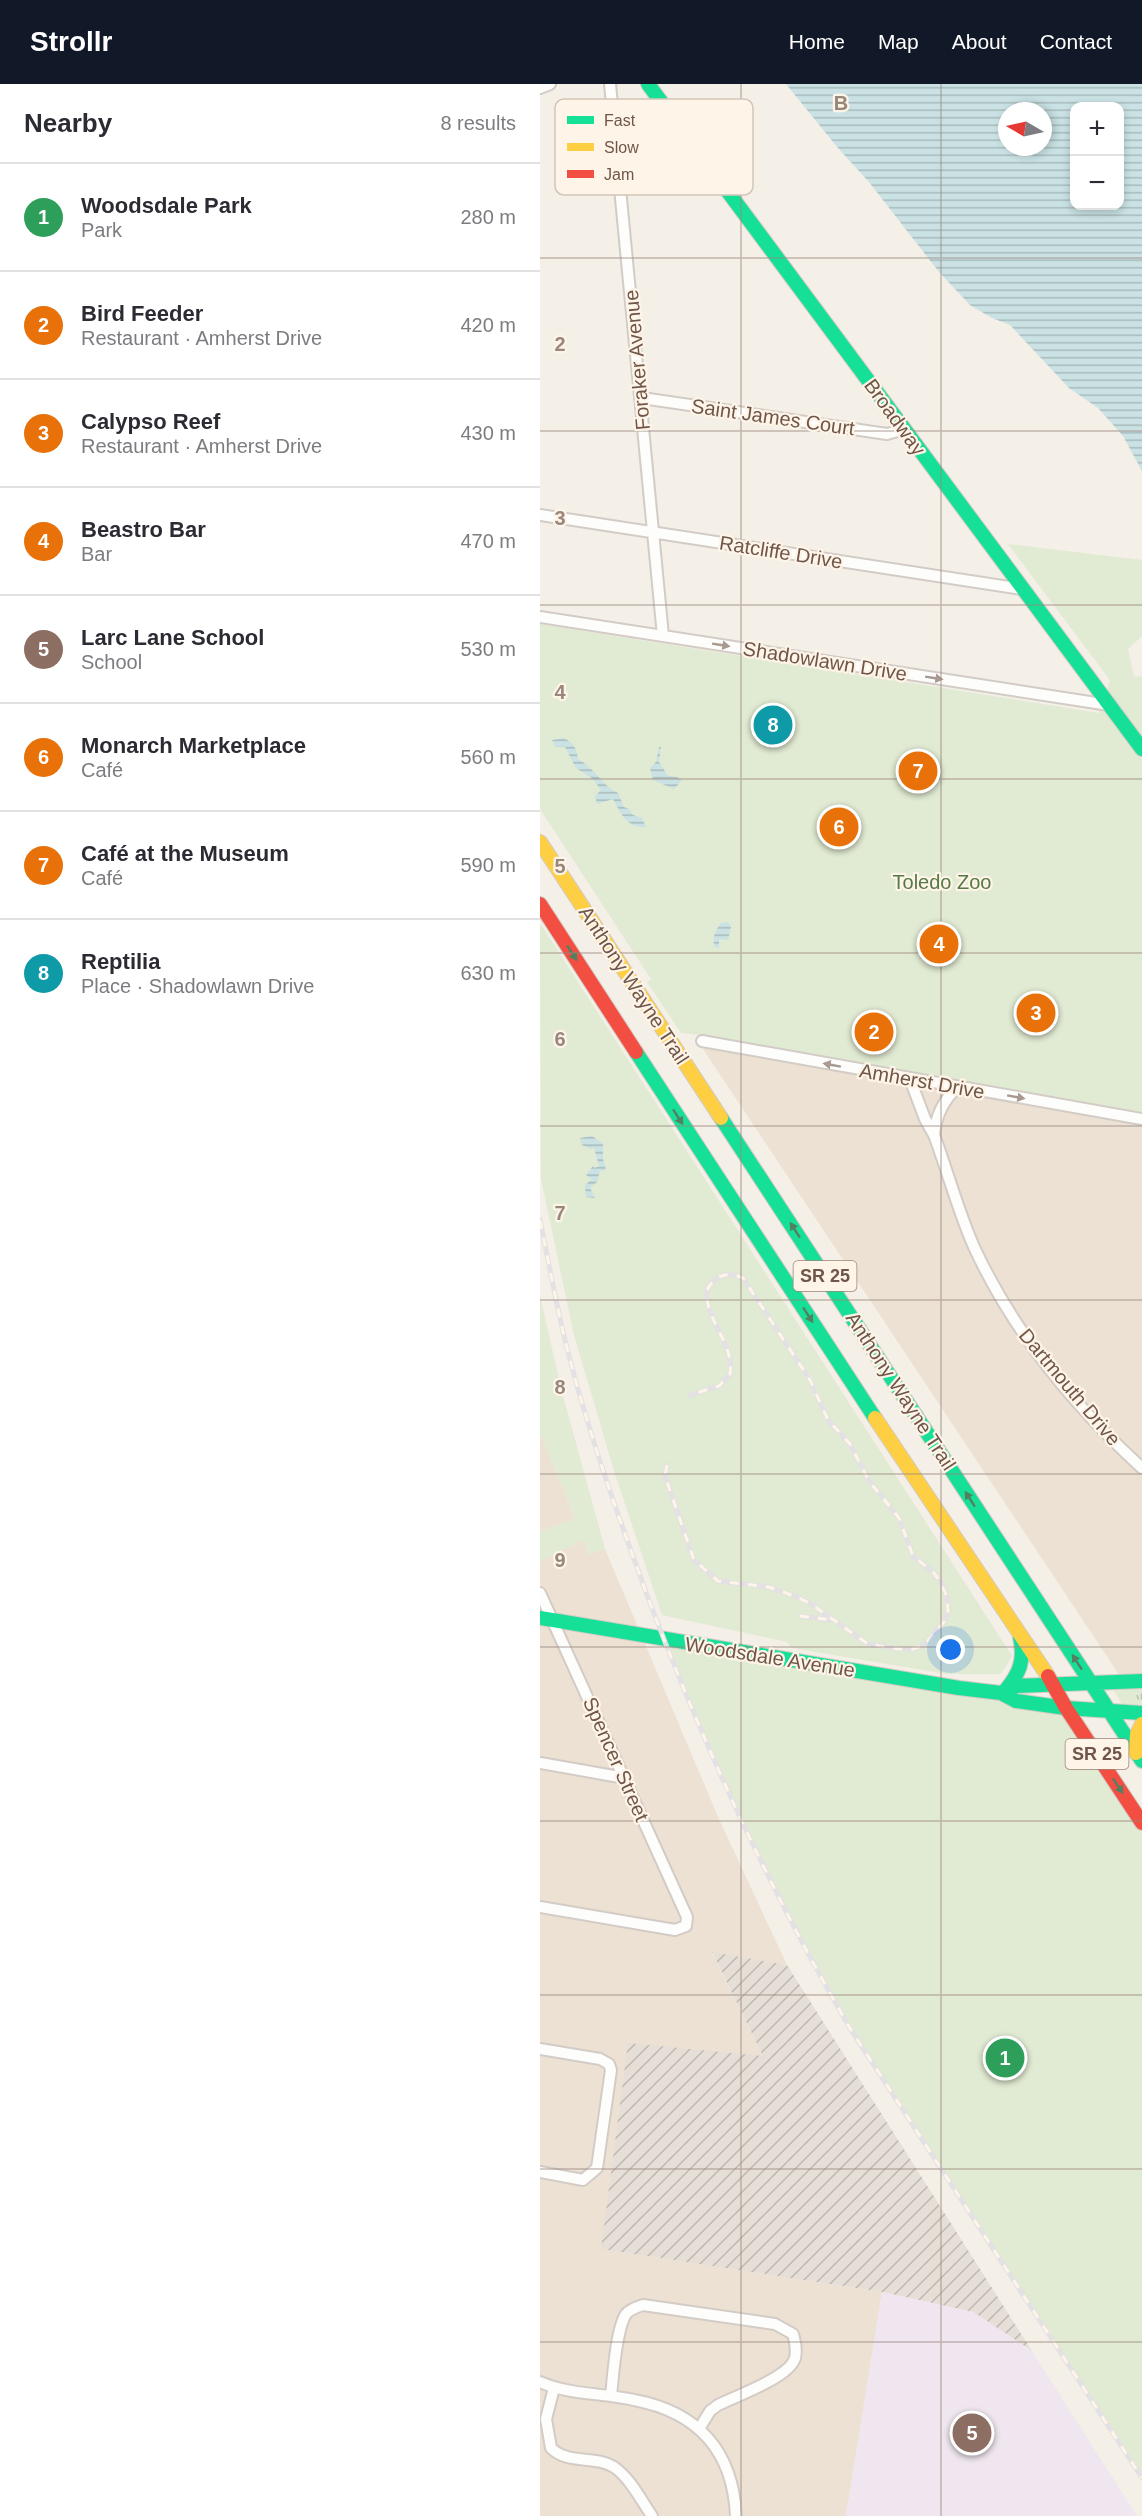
<!DOCTYPE html>
<html lang="en">
<head>
<meta charset="utf-8">
<style>
  :root { --surface:#fff; --page:#f7f7f7; --text:#2b2b33; --muted:#7c7c81; --line:#e1e1e2; --accent:#111827 }
  body { margin:0; font-family:Helvetica,sans-serif; background:var(--page); color:var(--text) }
  .controls { position:absolute; right:18px; top:18px; display:grid; overflow:hidden; border-radius:12px; box-shadow:0 3px 9px #0003 }
  .controls button { width:54px; height:54px; display:grid; place-items:center; padding:0; border:0; border-bottom:2px solid var(--line); background:var(--surface); color:var(--text); font:30px sans-serif }
  .compass { position:absolute; left:458px; top:18px; width:54px; height:54px; border-radius:50%; background:var(--surface); box-shadow:0 3px 9px #0003; rotate:279deg }
  .you { position:absolute; left:411px; top:1566px; width:21px; height:21px; margin:-15px; border:4px solid #fff; border-radius:50%; background:#1a73e8; box-shadow:0 0 0 9px #1a73e833 }
  .badge { display:grid; place-items:center; width:39px; height:39px; border-radius:50%; background:var(--accent); color:#fff; font-size:20px; font-weight:700 }
  .pin { position:absolute; translate:-50% -50%; border:3px solid #fff; box-shadow:0 2px 6px #0006 }
  .list { margin:0; padding:0; list-style:none }
  h2 { display:flex; justify-content:space-between; align-items:center; height:78px; margin:0; padding:0 24px; font-size:26px }
  h2 small { font-size:20px; font-weight:400; color:var(--muted) }
  .list li { display:grid; grid-template-columns:39px 1fr auto; gap:18px; align-items:center; box-sizing:border-box; height:108px; padding:0 24px; border-top:2px solid var(--line) }
  .list b { display:block; font-size:22px; white-space:nowrap }
  .list p { margin:0; font-size:20px; white-space:nowrap; color:var(--muted) }
  .list em { font-size:20px; font-style:normal; color:var(--muted) }
  .map { position:relative; flex:none; width:602px; height:2432px; overflow:hidden }
  header { display:flex; align-items:center; gap:36px; box-sizing:border-box; height:84px; padding:0 30px; background:var(--accent); color:#fff }
  header strong { font-size:28px }
  nav { display:flex; gap:33px; margin-inline-start:auto; font-size:21px }
  main { display:flex }
  aside { flex:1; background:var(--surface) }
  .map>svg:first-child { display:block }
</style>
</head>
<body>
<header>
<strong>Strollr</strong>
<nav><a>Home</a><a>Map</a><a>About</a><a>Contact</a></nav>
</header>
<main>
<aside>
<h2>Nearby<small>8 results</small></h2>
<ul class="list">
<li><span class="badge" style="background:#2e9e5b">1</span><div><b>Woodsdale Park</b><p>Park</p></div><em>280 m</em></li>
<li><span class="badge" style="background:#e8710a">2</span><div><b>Bird Feeder</b><p>Restaurant · Amherst Drive</p></div><em>420 m</em></li>
<li><span class="badge" style="background:#e8710a">3</span><div><b>Calypso Reef</b><p>Restaurant · Amherst Drive</p></div><em>430 m</em></li>
<li><span class="badge" style="background:#e8710a">4</span><div><b>Beastro Bar</b><p>Bar</p></div><em>470 m</em></li>
<li><span class="badge" style="background:#8d6e63">5</span><div><b>Larc Lane School</b><p>School</p></div><em>530 m</em></li>
<li><span class="badge" style="background:#e8710a">6</span><div><b>Monarch Marketplace</b><p>Café</p></div><em>560 m</em></li>
<li><span class="badge" style="background:#e8710a">7</span><div><b>Café at the Museum</b><p>Café</p></div><em>590 m</em></li>
<li><span class="badge" style="background:#0f9aa8">8</span><div><b>Reptilia</b><p>Place · Shadowlawn Drive</p></div><em>630 m</em></li>
</ul>
</aside>
<div class="map">
<svg width="602" height="2432" viewBox="0 0 602 2432">
  <defs>
    <pattern id="industrial-furrows" width="10" height="10" patternUnits="userSpaceOnUse" patternTransform="scale(1.5)"><rect width="10" height="10" fill="#e6dfd8"/><path d="M-1 1l2-2M0 10L10 0M9 11l2-2" fill="none" stroke="#bfb8b1"/></pattern>
    <pattern id="grass-tufts" width="24" height="20" patternUnits="userSpaceOnUse" patternTransform="scale(1.5)"><rect width="24" height="20" fill="#e1ead2"/><path d="M3 7l-1-3M5 7V3M7 7l1-3M15 17l-1-3M17 17v-4M19 17l1-3" fill="none" stroke="#bbc0ac"/></pattern>
    <pattern id="water-rules" width="6" height="5" patternUnits="userSpaceOnUse" patternTransform="scale(1.5)"><rect width="6" height="5" fill="#cae2e4"/><path d="M0 2.5h6" fill="none" stroke="#a8babb"/></pattern>
  </defs>
  <rect width="100%" height="100%" fill="#f4efe7"/>
  <!-- residential -->
  <path fill="#ede1d4" d="M 159,959 L 602,1035 L 602,1597 L 584,1598 Z
    M 0,1349 L 35,1434 L 0,1448 Z
    M 43,1456 L 49,1470 L 65,1465 L 178,1733 L 247,1881 L 172,1869 L 223,1972 L 61,2165 L 342,2208 L 306,2432 L 0,2432 L 0,1477 Z"/>
  <!-- industrial -->
  <path fill="url(#industrial-furrows)" d="M 172,1868 L 247,1881 L 492,2267 L 433,2228 L 342,2208 L 61,2165 L 88,1959 L 223,1972 Z"/>
  <!-- education -->
  <path fill="#f0e6ef" d="M 342,2208 L 433,2228 L 492,2267 L 597,2432 L 306,2432 Z"/>
  <!-- grass -->
  <path fill="url(#grass-tufts)" d="M 602,1603 L 602,1621 L 582,1620 L 573,1605 Z"/>
  <!-- park -->
  <path fill="#e1ead2" d="M 468,460 L 602,476 L 602,552 L 588,565 L 594,593 L 602,592 L 602,1028 L 163,951 L 141,949 L 107,898 L 111,895 L 0,725 L 0,540 L 559,629 L 570,596 Z
    M 0,839 L 472,1572 L 461,1590 L 406,1590 L 252,1564 L 247,1558 L 122,1531 L 75,1390 L 34,1251 L 1,1095 Z
    M 0,1212 L 22,1308 L 65,1465 L 49,1470 L 43,1456 L 0,1477 L 0,1448 L 35,1434 L 0,1349 Z
    M 124,1555 L 526,1624 L 602,1739 L 602,2394 L 346,2002 L 271,1879 L 193,1721 L 169,1667 Z"/>
  <!-- water -->
  <path fill="url(#water-rules)" fill-rule="evenodd" d="M 246,0 L 602,0 L 602,387 L 583,352 L 558,324 L 529,304 L 470,241 L 452,234 L 430,221 L 399,188 L 329,98 L 298,64 ZM 580,22 L 580,122 L 534,122 L 534,22 ZM 467,27 L 503,27 L 503,63 L 467,63 Z
    M 24,654 C 34,659 37,665 38,675 C 56,685 62,702 78,709 L 84,723 L 89,725 L 93,731 L 102,734 L 106,743 C 87,744 81,730 73,715 L 57,720 L 55,712 L 61,706 L 53,695 L 36,684 L 25,663 L 15,663 L 12,656 Z
    M 119,663 L 121,663 L 119,678 L 128,692 L 137,693 L 142,696 L 134,705 L 113,696 L 110,684 L 116,678 Z
    M 188,838 L 191,843 L 188,856 L 179,855 L 179,864 L 175,863 C 171,855 176,846 181,839 Z
    M 52,1052 L 63,1060 L 63,1075 L 66,1086 L 60,1087 L 57,1098 L 50,1104 L 55,1114 L 46,1113 L 45,1101 L 52,1095 L 46,1091 L 53,1082 L 55,1084 L 59,1082 L 54,1064 L 51,1065 L 42,1061 L 40,1054 Z"/>
  <g fill="none" stroke-linecap="round" stroke-linejoin="round">
    <defs>
      <path id="street" d="M 70,0 L 123,552
        M 0,4 L 10,0
        M 102,314 L 347,350 L 365,345
        M 0,431 L 482,505
        M 0,533 L 569,621
        M 162,957 L 602,1035
        M 370,995 L 385,1035 L 394,1051 C 408,1088 418,1127 434,1163 C 473,1247 534,1322 602,1384
        M 394,1051 C 396,1031 403,1016 418,1003
        M 0,1509 L 147,1833 L 146,1842 L 135,1846 L 0,1823
        M 0,1679 L 85,1694
        M 0,1965 L 60,1975 L 69,1980 L 71,1986 L 57,2084 L 43,2096 L 0,2088
        M 0,2298 C 30,2311 63,2309 94,2316 C 158,2328 193,2367 196,2432
        M 14,2304 L 6,2335 L 11,2364 C 28,2381 55,2371 74,2383 C 90,2394 101,2416 112,2432
        M 71,2312 C 73,2293 76,2245 86,2230 C 90,2225 97,2223 103,2221 L 235,2240 L 253,2250 C 255,2257 257,2266 255,2274 C 250,2293 196,2312 178,2321 L 170,2327 L 159,2345"/>
      <path id="fast" d="M 108,0 L 602,665
        M 96,968 L 335,1334
        M 181,1034 L 602,1677
        M 0,1534 L 419,1604 L 461,1609 L 476,1617 L 526,1624 L 602,1629
        M 465,1607 C 480,1589 485,1576 480,1553
        M 462,1609 L 476,1602 L 602,1597"/>
      <path id="slow" d="M 0,758 L 181,1034
        M 335,1334 L 508,1592
        M 596,1669 L 597,1650 L 602,1640"/>
      <path id="jam" d="M 0,820 L 96,968
        M 508,1592 L 526,1624 L 602,1739"/>
    </defs>
    <!-- street casing -->
    <use href="#street" stroke="#d3ccc6" stroke-width="14"/>
    <!-- fast casing -->
    <use href="#fast" stroke="#d3cbc4" stroke-width="16"/>
    <!-- slow casing -->
    <use href="#slow" stroke="#d3cbc4" stroke-width="16"/>
    <!-- jam casing -->
    <use href="#jam" stroke="#d3cbc4" stroke-width="16"/>
    <!-- street -->
    <use href="#street" stroke="#fdfdfb" stroke-width="10"/>
    <!-- fast -->
    <use href="#fast" stroke="#16e098" stroke-width="14"/>
    <!-- slow -->
    <use href="#slow" stroke="#ffcf43" stroke-width="14"/>
    <!-- jam -->
    <use href="#jam" stroke="#f24e42" stroke-width="14"/>
    <defs>
      <path id="rail" d="M 0,1136 C 8,1175 15,1214 24,1252 C 46,1343 78,1432 110,1519 C 166,1667 231,1809 311,1946 L 602,2394
        M 127,1381 L 125,1392 L 154,1476 L 178,1497 L 229,1503 L 257,1513 L 271,1520 L 328,1560 L 359,1565 L 373,1565 L 384,1561 L 404,1538 L 408,1527 L 407,1513 L 400,1497 L 393,1488 L 373,1472 L 359,1434 L 329,1397 L 310,1360 L 288,1336 L 270,1296 L 203,1194 C 187,1187 175,1191 167,1206 C 164,1235 195,1260 190,1290 L 179,1302 L 150,1311
        M 260,1532 L 292,1536"/>
    </defs>
    <!-- rail casing -->
    <use href="#rail" stroke="#e3e1e4" stroke-width="5"/>
    <!-- rail -->
    <use href="#rail" stroke="#fef4e7" stroke-width="3" stroke-dasharray="9" stroke-linecap="butt"/>
  </g>
  <!-- one-way arrows -->
  <defs><path id="oneway-solid" d="M-6-.8H1V-3.2L6.5 0L1 3.2V.8H-6Z" transform="scale(1.5)"/></defs>
  <g fill="#a89991">
    <use href="#oneway-solid" transform="translate(181 561) rotate(9)"/>
    <use href="#oneway-solid" transform="translate(394 594) rotate(9)"/>
    <use href="#oneway-solid" transform="translate(292 981) rotate(-170)"/>
    <use href="#oneway-solid" transform="translate(476 1013) rotate(10)"/>
  </g>
  <g fill="#557f61">
    <use href="#oneway-solid" transform="translate(32 869) rotate(57)"/>
    <use href="#oneway-solid" transform="translate(138 1033) rotate(57)"/>
    <use href="#oneway-solid" transform="translate(255 1146) rotate(-123)"/>
    <use href="#oneway-solid" transform="translate(268 1231) rotate(57)"/>
    <use href="#oneway-solid" transform="translate(430 1415) rotate(-123)"/>
    <use href="#oneway-solid" transform="translate(537 1578) rotate(-123)"/>
    <use href="#oneway-solid" transform="translate(578 1702) rotate(57)"/>
  </g>
  <!-- grid -->
  <path fill="none" stroke="#99877c" stroke-width="1.5" stroke-opacity="0.55" d="M 201,0 L 201,2432M 401,0 L 401,2432M 0,174 L 602,174M 0,347 L 602,347M 0,521 L 602,521M 0,695 L 602,695M 0,869 L 602,869M 0,1042 L 602,1042M 0,1216 L 602,1216M 0,1390 L 602,1390M 0,1563 L 602,1563M 0,1737 L 602,1737M 0,1911 L 602,1911M 0,2085 L 602,2085M 0,2258 L 602,2258"/>
  <g text-anchor="middle" dominant-baseline="central" stroke-width="4.5" stroke-linejoin="round" paint-order="stroke">
    <!-- shield labels -->
    <g fill="#fef4e7" stroke="#9b8579" stroke-width="1.5">
      <rect x="253.5" y="1177" width="63" height="30" rx="4.5"/>
      <rect x="525.5" y="1655" width="63" height="30" rx="4.5"/>
    </g>
    <g font-size="18" font-weight="bold" fill="#70564a">
      <text x="285" y="1192">SR 25</text>
      <text x="557" y="1670">SR 25</text>
    </g>
    <!-- street labels -->
    <g font-size="20" fill="#70564a" stroke="#fef4e7">
      <text transform="translate(97 276) rotate(-95)">Foraker Avenue</text>
      <text transform="translate(233 333) rotate(8)">Saint James Court</text>
      <text transform="translate(355 333) rotate(54)">Broadway</text>
      <text transform="translate(241 468) rotate(9)">Ratcliffe Drive</text>
      <text transform="translate(285 577) rotate(9)">Shadowlawn Drive</text>
      <text transform="translate(94 901) rotate(57)">Anthony Wayne Trail</text>
      <text transform="translate(382 997) rotate(10)">Amherst Drive</text>
      <text transform="translate(530 1303) rotate(50)">Dartmouth Drive</text>
      <text transform="translate(361 1307) rotate(57)">Anthony Wayne Trail</text>
      <text transform="translate(230 1573) rotate(9)">Woodsdale Avenue</text>
      <text transform="translate(76 1675) rotate(66)">Spencer Street</text>
    </g>
    <!-- park labels -->
    <g font-size="20" fill="#567a46" stroke="#fef4e7">
      <text x="402" y="798">Toledo Zoo</text>
    </g>
  </g>
  <!-- legend -->
  <rect x="15" y="15" width="198" height="96" rx="9" fill="#fef4e7" stroke="#d3c5b8" stroke-width="1.5"/>
  <rect x="27" y="32" width="27" height="8" fill="#16e098"/>
  <rect x="27" y="59" width="27" height="8" fill="#ffcf43"/>
  <rect x="27" y="86" width="27" height="8" fill="#f24e42"/>
  <g font-size="16" fill="#70564a">
    <text x="64" y="42">Fast</text>
    <text x="64" y="69">Slow</text>
    <text x="64" y="96">Jam</text>
  </g>
  <g font-size="20" text-anchor="middle" font-weight="bold" fill="#99877c" stroke="#fef4e7" stroke-width="4.5" stroke-linejoin="round" paint-order="stroke">
    <text x="301" y="26">B</text>
    <text x="20" y="267">2</text>
    <text x="20" y="441">3</text>
    <text x="20" y="615">4</text>
    <text x="20" y="789">5</text>
    <text x="20" y="962">6</text>
    <text x="20" y="1136">7</text>
    <text x="20" y="1310">8</text>
    <text x="20" y="1483">9</text>
  </g>
</svg>
<div class="controls">
<button>+</button>
<button>−</button>
</div>
<svg class="compass" viewBox="-18 -18 36 36"><path d="M0-13l5 13h-10z" fill="#e53935"/><path d="M0 13l5-13h-10z" fill="#7c7c81"/></svg>
<div class="you"></div>
<div class="pin badge" style="left:465px;top:1974px;background:#2e9e5b">1</div>
<div class="pin badge" style="left:334px;top:948px;background:#e8710a">2</div>
<div class="pin badge" style="left:496px;top:929px;background:#e8710a">3</div>
<div class="pin badge" style="left:399px;top:860px;background:#e8710a">4</div>
<div class="pin badge" style="left:432px;top:2349px;background:#8d6e63">5</div>
<div class="pin badge" style="left:299px;top:743px;background:#e8710a">6</div>
<div class="pin badge" style="left:378px;top:687px;background:#e8710a">7</div>
<div class="pin badge" style="left:233px;top:641px;background:#0f9aa8">8</div>
</div>
</main>
</body>
</html>
